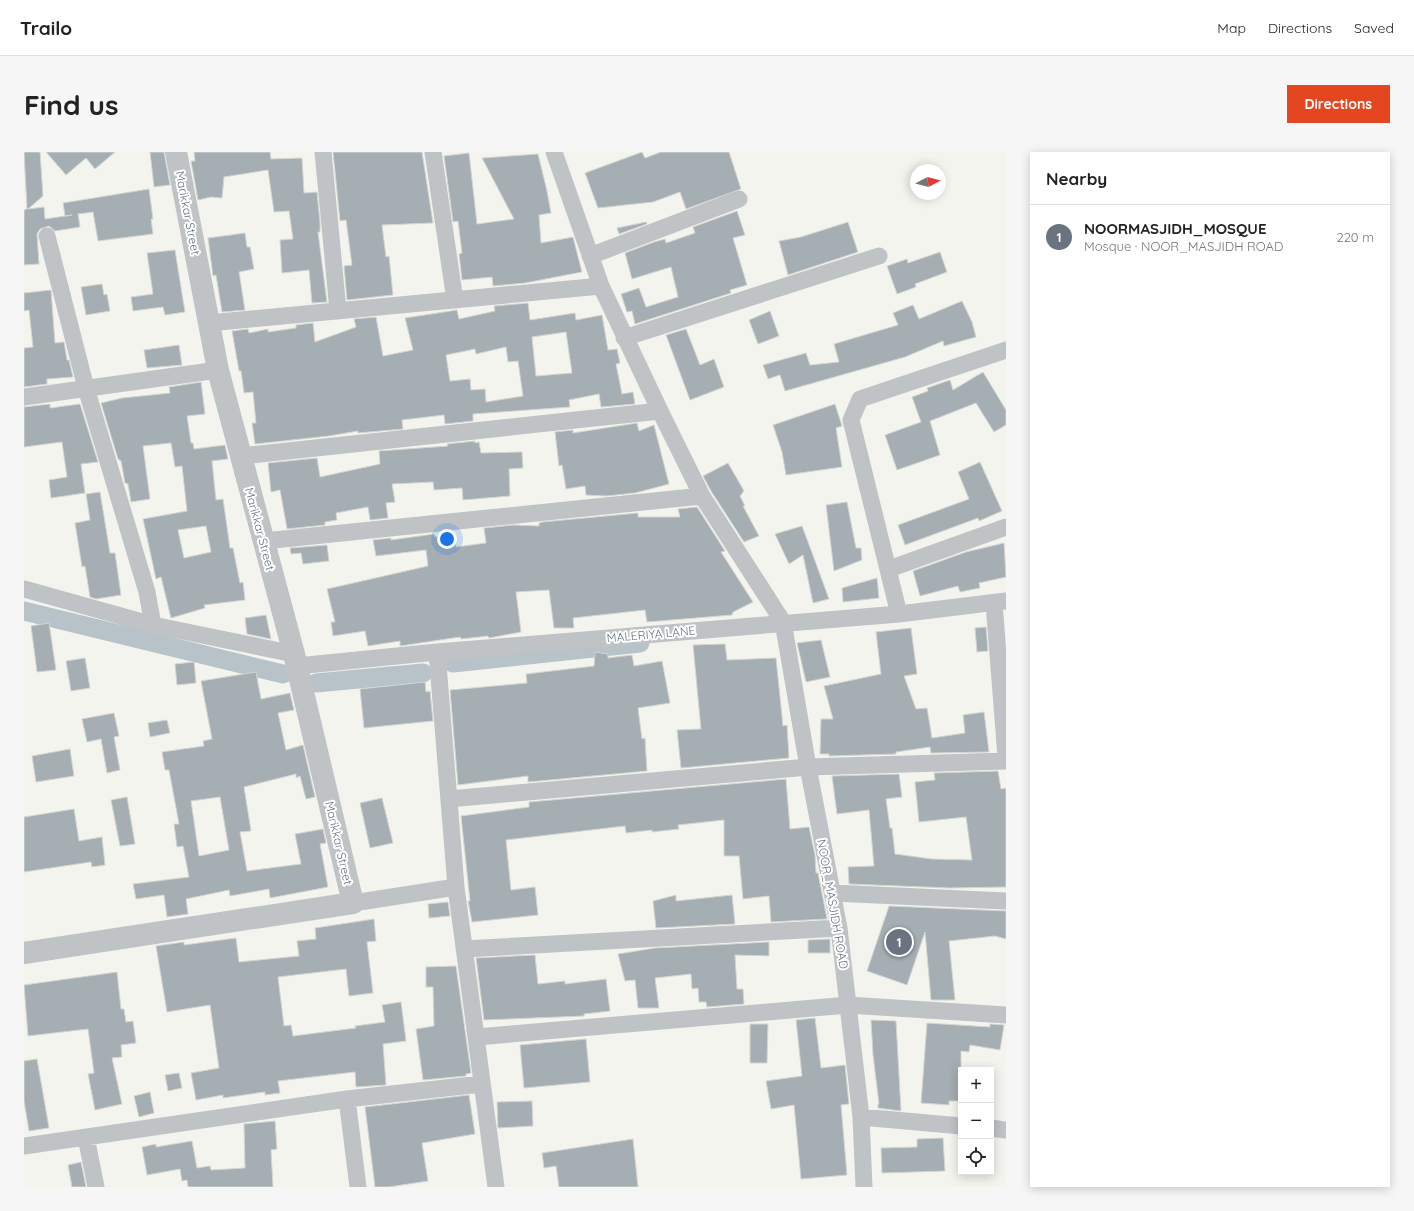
<!DOCTYPE html>
<html lang="en">
<head>
<meta charset="utf-8">
<style>
  :root { --surface:#fff; --page:#f6f6f6; --text:#222; --muted:#767676; --line:#e0e0e0; --accent:#e44620 }
  body { margin:0; font-family:Quicksand,sans-serif; background:var(--page); color:var(--text) }
  .controls { position:absolute; right:12px; bottom:12px; display:grid; overflow:hidden; border-radius:0px; box-shadow:0 2px 10px #0003 }
  .controls button { width:36px; height:36px; display:grid; place-items:center; padding:0; border:0; border-bottom:1px solid var(--line); background:var(--surface); color:var(--text); font:20px sans-serif }
  .compass { position:absolute; left:886px; top:12px; width:36px; height:36px; border-radius:50%; background:var(--surface); box-shadow:0 2px 10px #0003; rotate:83deg }
  .you { position:absolute; left:423px; top:387px; width:14px; height:14px; margin:-10px; border:3px solid #fff; border-radius:50%; background:#1a73e8; box-shadow:0 0 0 6px #1a73e833 }
  .badge { display:grid; place-items:center; width:26px; height:26px; border-radius:50%; background:var(--accent); color:#fff; font-size:13px; font-weight:700 }
  .pin { position:absolute; translate:-50% -50%; border:2px solid #fff; box-shadow:0 1px 4px #0006 }
  .list { margin:0; padding:0; list-style:none }
  h2 { display:flex; justify-content:space-between; align-items:center; height:52px; margin:0; padding:0 16px; font-size:17px }
  h2 small { font-size:13px; font-weight:400; color:var(--muted) }
  .list li { display:grid; grid-template-columns:26px 1fr auto; gap:12px; align-items:center; box-sizing:border-box; height:64px; padding:0 16px; border-top:1px solid var(--line) }
  .list b { display:block; font-size:15px; white-space:nowrap }
  .list p { margin:0; font-size:13px; white-space:nowrap; color:var(--muted) }
  .list em { font-size:13px; font-style:normal; color:var(--muted) }
  .icon { flex:none; width:22px; height:22px; fill:none; stroke:currentColor; stroke-width:2; stroke-linecap:round; stroke-linejoin:round }
  .map { position:relative; flex:none; width:982px; height:1035px; overflow:hidden; border-radius:0px }
  header { display:flex; align-items:center; gap:24px; box-sizing:border-box; height:56px; padding:0 20px; background:var(--surface); border-bottom:1px solid var(--line) }
  header strong { font-size:19px }
  nav { display:flex; gap:22px; margin-inline-start:auto; font-size:14px }
  .intro { display:flex; align-items:center; justify-content:space-between; box-sizing:border-box; height:96px; padding:0 24px }
  h1 { margin:0; font-size:28px }
  .button { padding:10px 18px; border-radius:0px; background:var(--accent); color:#fff; font-size:14px; font-weight:700 }
  main { display:flex; gap:24px; padding:0 24px }
  aside { flex:1; background:var(--surface); border-radius:0px; box-shadow:0 2px 10px #0003 }
  .map>svg:first-child { display:block }
</style>
</head>
<body>
<header>
<strong>Trailo</strong>
<nav><a>Map</a><a>Directions</a><a>Saved</a></nav>
</header>
<div class="intro"><h1>Find us</h1><a class="button">Directions</a></div>
<main>
<div class="map">
<svg width="982" height="1035" viewBox="0 0 982 1035">
  <rect width="100%" height="100%" fill="#f4f4ef"/>
  <g fill="none" stroke-linecap="round" stroke-linejoin="round">
    <!-- canal -->
    <path stroke="#b7c3c8" stroke-width="19" d="M 0,459 L 259,522
      M 429,511 L 616,491
      M 292,531 L 399,521"/>
  </g>
  <!-- building -->
  <path fill="#a5aeb2" stroke="#d5d5d2" fill-rule="evenodd" d="M 0,0 L 16,0 L 19,44 L 4,57 L 20,55 L 21,67 L 48,63 L 41,64 L 39,51 L 125,37 L 129,67 L 127,67 L 129,82 L 74,89 L 69,60 L 54,62 L 56,75 L 31,79 L 25,74 L 16,77 L 13,82 L 15,112 L 0,113 L 0,58 L 3,57 Z
    M 22,0 L 91,0 L 71,17 L 62,6 L 42,23 Z
    M 126,0 L 140,0 L 146,33 L 130,35 Z
    M 170,0 L 246,0 L 247,7 L 278,6 L 280,41 L 293,40 L 296,70 L 296,80 L 294,80 L 303,150 L 288,151 L 285,118 L 258,121 L 256,88 L 269,87 L 265,59 L 250,60 L 244,18 L 200,25 L 198,46 L 187,45 L 174,48 L 167,9 L 171,9 Z
    M 309,0 L 398,0 L 409,71 L 358,73 L 362,105 L 365,104 L 369,143 L 323,148 L 320,114 L 328,113 L 322,68 L 316,69 Z
    M 618,0 L 621,6 L 637,0 L 705,0 L 717,37 L 662,57 L 656,40 L 629,50 L 574,56 L 561,21 Z
    M 445,1 L 453,72 L 490,67 L 458,6 L 514,2 L 523,39 L 527,61 L 515,63 L 517,91 L 549,85 L 558,120 L 501,131 L 469,134 L 468,125 L 438,128 L 435,102 L 438,101 L 434,69 L 429,70 L 420,4 Z
    M 713,59 L 721,83 L 709,86 L 723,133 L 706,138 L 707,141 L 611,172 L 608,159 L 603,160 L 597,142 L 615,136 L 622,155 L 654,145 L 647,115 L 608,127 L 601,101 L 630,90 L 641,87 L 642,91 L 671,81 L 669,75 Z
    M 622,70 L 623,72 L 595,82 L 593,76 Z
    M 824,70 L 834,100 L 764,123 L 755,89 L 777,85 Z
    M 221,81 L 223,95 L 226,95 L 230,117 L 215,120 L 221,158 L 198,160 L 192,123 L 189,124 L 184,86 Z
    M 151,98 L 161,160 L 141,163 L 139,155 L 109,159 L 107,145 L 129,142 L 123,101 Z
    M 916,100 L 923,120 L 891,132 L 892,135 L 873,142 L 863,114 L 883,107 L 884,111 Z
    M 78,132 L 80,143 L 83,142 L 86,159 L 62,163 L 57,135 Z
    M 27,138 L 31,191 L 40,190 L 43,208 L 45,208 L 49,225 L 23,227 L 23,232 L 0,235 L 0,196 L 9,195 L 5,158 L 0,159 L 0,141 Z
    M 938,149 L 948,170 L 952,185 L 920,194 L 919,189 L 881,205 L 761,239 L 756,223 L 744,227 L 739,213 L 782,201 L 786,213 L 815,210 L 810,192 L 874,173 L 869,161 L 889,153 L 895,167 Z
    M 504,151 L 506,168 L 551,161 L 552,168 L 578,163 L 584,198 L 593,197 L 596,211 L 592,212 L 598,242 L 609,240 L 611,252 L 577,255 L 575,242 L 545,248 L 546,255 L 449,262 L 449,269 L 421,272 L 420,263 L 378,268 L 379,277 L 334,281 L 334,279 L 305,284 L 231,292 L 228,271 L 232,271 L 229,240 L 220,241 L 217,219 L 215,219 L 208,179 L 224,177 L 225,181 L 244,177 L 244,180 L 272,176 L 272,173 L 289,171 L 291,190 L 332,175 L 330,167 L 352,165 L 359,204 L 389,198 L 381,166 L 433,158 L 435,167 L 471,159 L 470,154 ZM 542,180 L 548,221 L 512,224 L 508,185 ZM 482,195 L 484,210 L 494,209 L 499,244 L 462,250 L 461,237 L 447,238 L 446,227 L 426,229 L 422,203 L 451,197 L 452,202 Z
    M 746,159 L 755,184 L 734,192 L 725,168 Z
    M 662,177 L 676,213 L 690,207 L 700,235 L 666,248 L 642,183 Z
    M 155,193 L 158,213 L 123,216 L 120,198 Z
    M 959,220 L 982,258 L 982,273 L 970,280 L 952,251 L 906,269 L 916,303 L 873,318 L 861,283 L 897,270 L 888,245 L 904,239 L 903,236 L 926,228 L 929,238 Z
    M 177,230 L 181,262 L 163,264 L 167,291 L 169,291 L 170,297 L 201,293 L 204,307 L 188,309 L 192,348 L 199,347 L 206,396 L 209,396 L 216,431 L 219,430 L 221,448 L 180,453 L 181,456 L 147,466 L 137,425 L 132,427 L 119,367 L 163,359 L 158,314 L 151,315 L 147,291 L 119,294 L 126,347 L 107,350 L 104,332 L 101,331 L 97,309 L 94,307 L 77,251 L 98,246 L 146,241 L 145,235 ZM 182,374 L 187,400 L 160,406 L 154,378 Z
    M 26,252 L 26,256 L 56,252 L 57,255 L 74,310 L 57,312 L 61,341 L 27,346 L 25,328 L 43,325 L 38,290 L 0,295 L 0,255 Z
    M 811,252 L 818,274 L 812,276 L 818,315 L 762,323 L 758,300 L 749,273 Z
    M 613,271 L 615,279 L 630,273 L 645,332 L 611,341 L 582,344 L 562,343 L 561,334 L 542,337 L 538,313 L 535,314 L 531,280 L 549,278 L 549,281 Z
    M 451,289 L 451,291 L 455,290 L 457,301 L 498,300 L 499,316 L 485,317 L 486,344 L 439,348 L 438,336 L 410,338 L 409,330 L 368,332 L 371,350 L 362,351 L 364,366 L 346,368 L 344,355 L 312,361 L 313,368 L 301,370 L 301,373 L 263,377 L 256,338 L 247,340 L 244,311 L 293,306 L 296,325 L 356,312 L 355,299 L 424,294 L 423,292 Z
    M 956,310 L 978,359 L 955,369 L 954,366 L 881,393 L 874,373 L 945,347 L 934,320 Z
    M 704,311 L 720,339 L 716,344 L 721,354 L 719,354 L 735,384 L 720,390 L 687,339 L 679,324 Z
    M 76,340 L 86,401 L 91,401 L 97,443 L 72,447 L 66,445 L 61,414 L 58,415 L 51,371 L 66,368 L 62,342 Z
    M 823,350 L 832,396 L 837,396 L 838,408 L 810,419 L 802,353 Z
    M 673,355 L 701,399 L 697,400 L 729,450 L 709,460 L 708,463 L 623,470 L 621,458 L 549,466 L 550,476 L 530,476 L 525,438 L 492,440 L 497,480 L 465,486 L 464,484 L 437,487 L 436,485 L 376,494 L 376,489 L 344,494 L 341,479 L 309,484 L 307,470 L 311,470 L 303,437 L 404,414 L 402,398 L 352,404 L 349,388 L 367,386 L 367,388 L 410,382 L 411,385 L 431,383 L 432,395 L 462,391 L 460,376 L 489,373 L 515,374 L 515,371 L 518,370 L 614,361 L 614,365 L 656,365 L 654,357 Z
    M 778,374 L 787,398 L 805,447 L 789,451 L 779,403 L 765,412 L 751,382 Z
    M 980,391 L 982,425 L 955,431 L 956,436 L 936,440 L 934,434 L 896,444 L 889,419 L 942,400 Z
    M 303,393 L 305,409 L 279,412 L 277,401 L 267,402 L 266,396 Z
    M 853,426 L 855,446 L 819,450 L 818,436 Z
    M 242,463 L 247,487 L 223,482 L 221,466 Z
    M 25,471 L 32,518 L 13,520 L 7,474 Z
    M 962,475 L 964,499 L 953,500 L 951,476 Z
    M 887,476 L 893,522 L 880,524 L 892,557 L 903,556 L 908,586 L 941,581 L 939,563 L 960,560 L 965,600 L 907,601 L 906,595 L 872,600 L 872,602 L 805,604 L 805,602 L 796,602 L 797,567 L 809,567 L 800,534 L 857,522 L 852,480 Z
    M 797,488 L 806,525 L 782,530 L 773,491 Z
    M 701,492 L 703,508 L 752,506 L 759,574 L 763,573 L 765,606 L 657,616 L 653,578 L 677,577 L 669,493 Z
    M 571,500 L 584,502 L 584,506 L 608,503 L 610,514 L 638,509 L 646,551 L 614,556 L 618,587 L 621,586 L 623,619 L 504,630 L 504,624 L 434,633 L 426,538 L 503,531 L 502,522 L 570,514 Z
    M 61,506 L 66,536 L 47,539 L 42,509 Z
    M 170,510 L 172,531 L 153,533 L 151,512 Z
    M 232,520 L 237,547 L 266,541 L 270,558 L 254,561 L 262,598 L 279,593 L 291,645 L 282,647 L 276,624 L 272,626 L 272,622 L 220,635 L 227,679 L 216,680 L 223,719 L 277,712 L 271,682 L 299,677 L 302,691 L 296,692 L 304,735 L 246,746 L 245,737 L 206,744 L 205,738 L 162,747 L 164,762 L 143,765 L 140,743 L 112,747 L 109,732 L 165,725 L 159,694 L 153,695 L 150,672 L 155,672 L 145,618 L 141,618 L 138,600 L 180,594 L 179,589 L 188,587 L 177,529 ZM 196,645 L 205,698 L 175,704 L 167,649 Z
    M 401,530 L 402,540 L 406,539 L 409,569 L 340,576 L 336,537 Z
    M 90,561 L 95,584 L 90,585 L 96,618 L 83,621 L 77,587 L 63,590 L 58,567 Z
    M 143,568 L 146,581 L 126,585 L 124,571 Z
    M 46,597 L 50,624 L 12,630 L 8,604 Z
    M 974,619 L 977,637 L 982,636 L 982,735 L 926,736 L 825,732 L 824,715 L 850,714 L 845,658 L 813,662 L 808,624 L 875,622 L 878,645 L 862,647 L 866,676 L 868,676 L 871,702 L 908,707 L 948,708 L 942,665 L 895,670 L 891,630 L 911,628 L 910,621 Z
    M 762,627 L 766,677 L 785,675 L 791,703 L 792,721 L 794,721 L 803,767 L 747,770 L 745,744 L 719,747 L 715,704 L 700,704 L 700,668 L 654,673 L 655,677 L 628,680 L 628,678 L 602,681 L 601,674 L 482,688 L 487,738 L 511,735 L 514,763 L 448,770 L 444,749 L 446,749 L 437,664 L 505,655 L 505,650 Z
    M 103,645 L 111,692 L 96,694 L 87,648 Z
    M 358,646 L 369,691 L 346,696 L 336,651 Z
    M 50,657 L 55,689 L 78,685 L 81,713 L 68,715 L 67,710 L 0,720 L 0,665 Z
    M 652,743 L 652,749 L 708,743 L 711,772 L 632,776 L 629,749 Z
    M 424,750 L 426,764 L 405,766 L 404,752 Z
    M 865,754 L 982,759 L 982,787 L 971,784 L 925,789 L 931,848 L 907,848 L 901,780 L 883,833 L 843,819 Z
    M 350,767 L 352,789 L 343,790 L 349,841 L 325,844 L 322,817 L 254,825 L 260,874 L 267,873 L 269,884 L 332,876 L 331,874 L 361,870 L 358,853 L 377,850 L 382,889 L 359,892 L 362,933 L 332,935 L 331,920 L 254,929 L 256,941 L 241,943 L 241,940 L 199,946 L 199,943 L 172,948 L 167,921 L 195,916 L 186,853 L 143,860 L 132,794 L 160,790 L 160,793 L 212,786 L 215,810 L 275,804 L 273,789 L 292,787 L 291,776 Z
    M 806,787 L 806,801 L 784,801 L 784,788 Z
    M 745,790 L 745,804 L 711,803 L 713,837 L 719,837 L 720,852 L 683,855 L 682,850 L 675,850 L 674,836 L 668,837 L 667,822 L 631,826 L 635,856 L 614,856 L 611,828 L 601,829 L 594,802 L 631,796 Z
    M 511,803 L 514,832 L 541,829 L 541,832 L 582,827 L 586,859 L 560,862 L 560,864 L 460,868 L 452,806 Z
    M 432,814 L 447,921 L 442,922 L 442,924 L 399,928 L 392,877 L 410,874 L 409,835 L 402,835 L 402,815 Z
    M 93,820 L 97,857 L 100,857 L 102,870 L 109,869 L 112,891 L 97,893 L 98,905 L 88,906 L 98,952 L 71,958 L 64,922 L 70,921 L 64,877 L 4,884 L 0,833 Z
    M 791,866 L 797,916 L 821,913 L 825,952 L 817,953 L 823,1023 L 777,1027 L 770,953 L 747,957 L 742,929 L 778,924 L 772,868 Z
    M 847,868 L 872,869 L 877,959 L 854,956 L 854,952 L 855,952 L 849,903 Z
    M 903,871 L 966,875 L 966,872 L 980,873 L 976,898 L 946,893 L 945,900 L 937,899 L 937,949 L 925,949 L 925,953 L 897,951 Z
    M 726,872 L 744,872 L 743,911 L 726,911 Z
    M 562,887 L 566,930 L 500,936 L 496,893 Z
    M 13,907 L 25,976 L 5,979 L 0,949 L 0,909 Z
    M 155,921 L 158,936 L 144,939 L 141,923 Z
    M 126,940 L 130,961 L 115,965 L 110,944 Z
    M 445,943 L 451,982 L 398,991 L 404,1029 L 365,1035 L 351,1035 L 341,955 Z
    M 508,949 L 509,974 L 474,976 L 473,950 Z
    M 251,969 L 253,997 L 247,998 L 249,1035 L 164,1035 L 163,1028 L 158,1029 L 156,1017 L 123,1023 L 118,995 L 132,992 L 132,995 L 168,989 L 173,1016 L 186,1014 L 187,1018 L 221,1016 L 220,972 Z
    M 919,986 L 921,1019 L 858,1021 L 857,996 L 893,995 L 893,987 Z
    M 609,987 L 614,1035 L 535,1035 L 532,1014 L 520,1016 L 518,1001 Z
    M 57,1010 L 62,1035 L 48,1035 L 44,1013 Z"/>
  <g fill="none" stroke-linecap="round" stroke-linejoin="round">
    <!-- minor -->
    <path stroke="#bfc3c6" stroke-width="17" d="M 299,0 L 314,159
      M 409,0 L 431,148
      M 530,0 L 577,134 L 636,259 L 678,344 L 759,470 L 784,615 L 815,776 L 837,965 L 840,1035
      M 23,84 L 62,236 L 123,440 L 129,473
      M 566,104 L 715,47
      M 185,171 L 577,134
      M 600,186 L 855,104
      M 0,245 L 194,218
      M 217,304 L 636,259
      M 240,389 L 678,344
      M 865,417 L 982,375
      M 0,437 L 129,473 L 270,502
      M 970,451 L 982,605
      M 875,462 L 827,268 L 836,247 L 982,198
      M 413,500 L 432,735 L 472,1035
      M 273,514 L 413,500 L 875,462 L 982,449
      M 425,647 L 784,615 L 982,609
      M 809,741 L 982,749
      M 329,751 L 432,735
      M 440,797 L 815,776
      M 453,885 L 824,853 L 982,863
      M 323,947 L 334,1035
      M 837,965 L 937,974
      M 967,976 L 982,978
      M 62,985 L 72,1035
      M 0,994 L 323,947 L 457,932"/>
    <!-- tertiary -->
    <path stroke="#bfc3c6" stroke-width="22" d="M 0,801 L 329,751 L 270,502 L 194,218 L 152,0"/>
  </g>
  <g text-anchor="middle" dominant-baseline="central" stroke-width="4" stroke-linejoin="round" paint-order="stroke">
    <!-- street labels -->
    <g font-size="12" fill="#627481" stroke="#fff">
      <text transform="translate(164 61) rotate(79)">Marikkar Street</text>
      <text transform="translate(236 377) rotate(75)">Marikkar Street</text>
      <text transform="translate(627 482) rotate(-5)">MALERIYA LANE</text>
      <text transform="translate(315 691) rotate(77)">Marikkar Street</text>
      <text transform="translate(809 752) rotate(80)">NOOR_MASJIDH ROAD</text>
    </g>
  </g>
</svg>
<div class="controls">
<button>+</button>
<button>−</button>
<button><svg class="icon" aria-label="locate" viewBox="0 0 24 24"><circle cx="12" cy="12" r="6"/><path d="M12 2v4M12 18v4M2 12h4M18 12h4"/></svg></button>
</div>
<svg class="compass" viewBox="-18 -18 36 36"><path d="M0-13l5 13h-10z" fill="#e53935"/><path d="M0 13l5-13h-10z" fill="#767676"/></svg>
<div class="you"></div>
<div class="pin badge" style="left:875px;top:790px;background:#6b7280">1</div>
</div>
<aside>
<h2>Nearby<small></small></h2>
<ul class="list">
<li><span class="badge" style="background:#6b7280">1</span><div><b>NOORMASJIDH_MOSQUE</b><p>Mosque · NOOR_MASJIDH ROAD</p></div><em>220 m</em></li>
</ul>
</aside>
</main>
</body>
</html>
